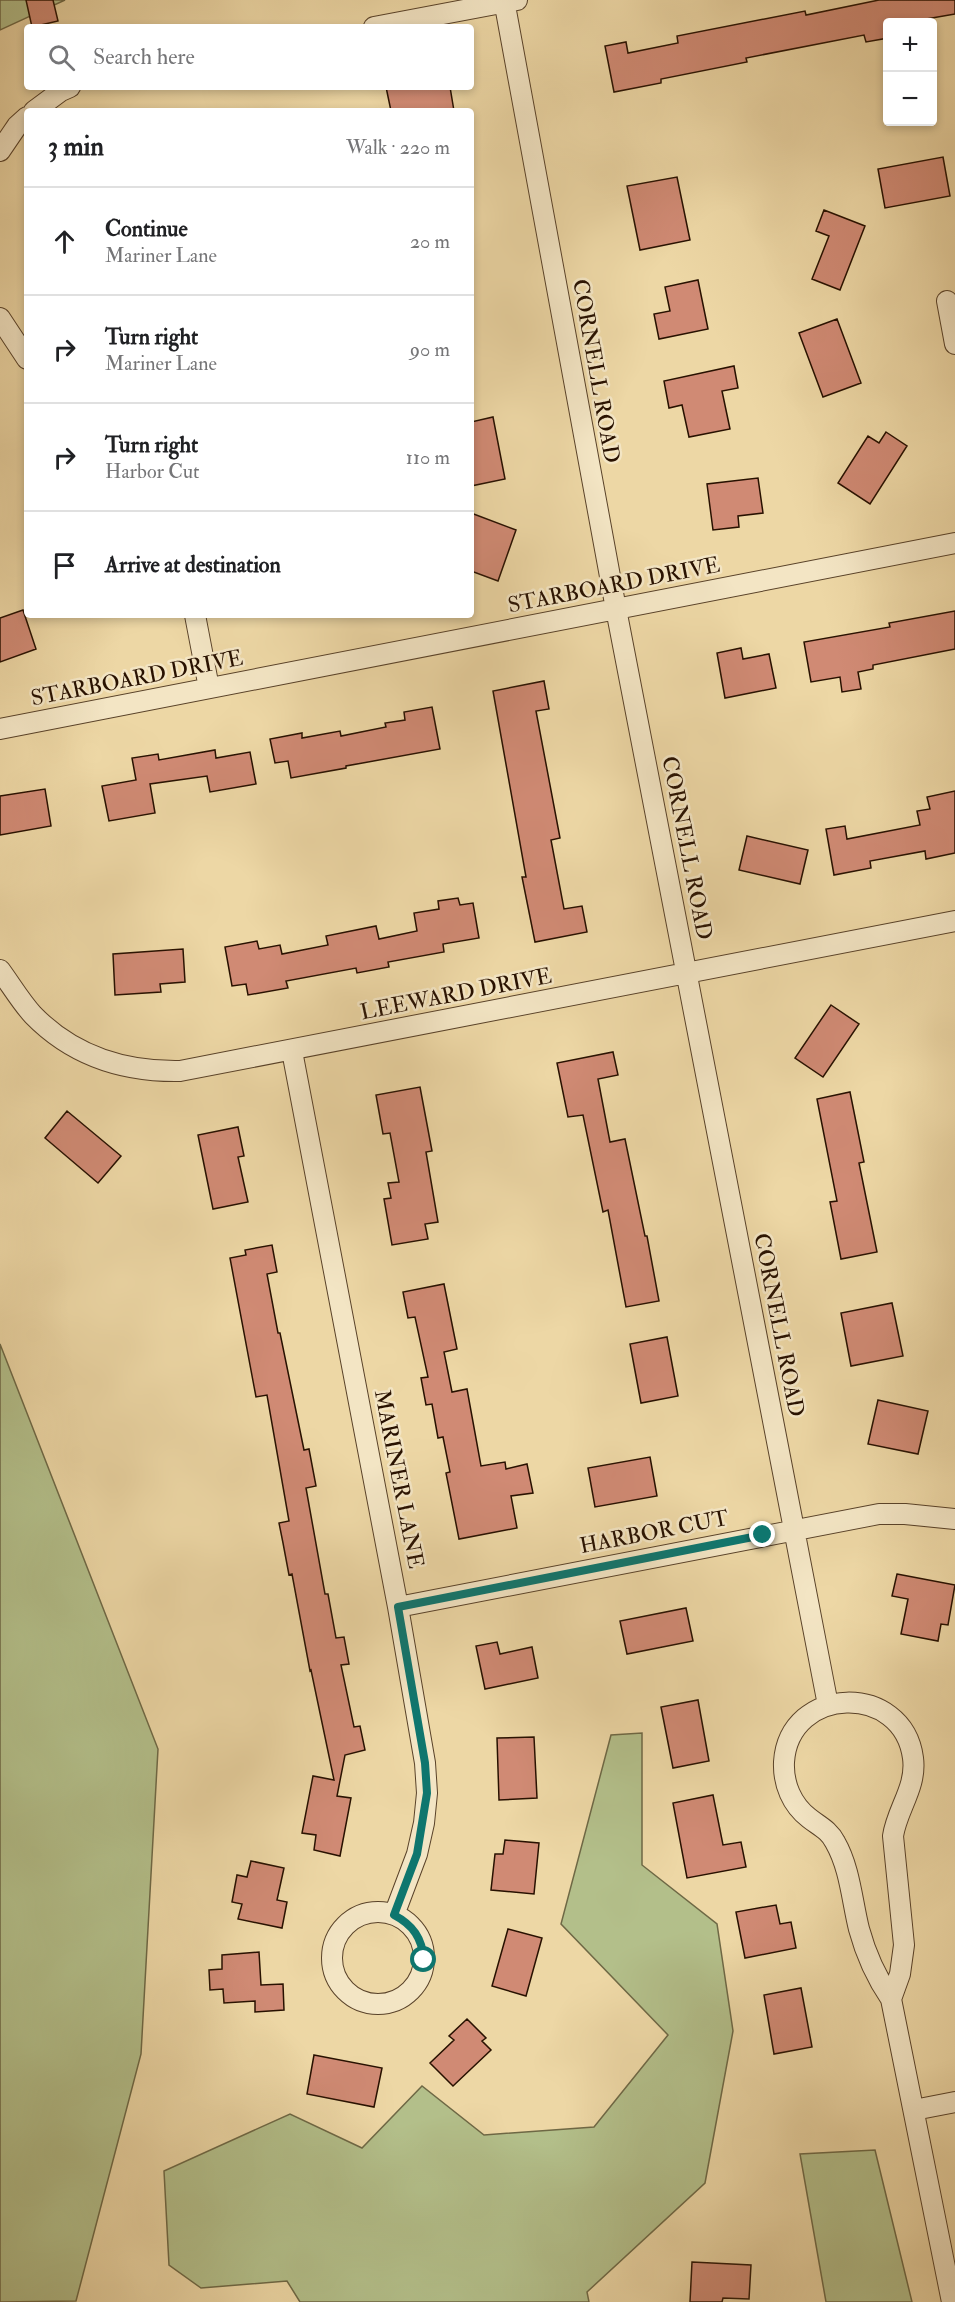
<!DOCTYPE html>
<html lang="en">
<head>
<meta charset="utf-8">
<style>
  :root { --surface:#fff; --page:#f2f2f2; --text:#202124; --muted:#757577; --line:#e0e0e0 }
  body { margin:0; font-family:"IM FELL Double Pica",serif; background:var(--page); color:var(--text) }
  .controls { position:absolute; right:18px; top:18px; display:grid; overflow:hidden; border-radius:6px; box-shadow:0 3px 9px #0003 }
  .controls button { width:54px; height:54px; display:grid; place-items:center; padding:0; border:0; border-bottom:2px solid var(--line); background:var(--surface); color:var(--text); font:30px sans-serif }
  .stop { position:absolute; width:18px; height:18px; margin:-14px; border:4px solid #0f766e; border-radius:50%; background:#fff }
  .stop.end { background:#0f766e; border-color:#fff; box-shadow:0 2px 6px #0008 }
  .list { margin:0; padding:0; list-style:none }
  h2 { display:flex; justify-content:space-between; align-items:center; height:78px; margin:0; padding:0 24px; font-size:26px }
  h2 small { font-size:20px; font-weight:400; color:var(--muted) }
  .list li { display:grid; grid-template-columns:39px 1fr auto; gap:18px; align-items:center; box-sizing:border-box; height:108px; padding:0 24px; border-top:2px solid var(--line) }
  .list b { display:block; font-size:22px; white-space:nowrap }
  .list p { margin:0; font-size:20px; white-space:nowrap; color:var(--muted) }
  .list em { font-size:20px; font-style:normal; color:var(--muted) }
  .icon { flex:none; width:33px; height:33px; fill:none; stroke:currentColor; stroke-width:2; stroke-linecap:round; stroke-linejoin:round }
  .map { position:relative; flex:none; width:955px; height:2302px; overflow:hidden }
  .search { position:absolute; background:var(--surface); box-shadow:0 3px 9px #0003; left:24px; top:24px; width:450px; height:66px; display:flex; align-items:center; gap:15px; box-sizing:border-box; padding:0 21px; border-radius:6px; color:var(--muted); font-size:22px }
  .panel { position:absolute; background:var(--surface); box-shadow:0 3px 9px #0003; left:24px; top:108px; width:450px; height:510px; border-radius:6px }
  .map>svg:first-child { display:block }
</style>
</head>
<body>
<div class="map">
<svg width="955" height="2302" viewBox="0 0 955 2302">
  <rect width="100%" height="100%" fill="#edd7a5"/>
  <filter id="stains"><feTurbulence type="fractalNoise" baseFrequency=".00333" numOctaves="4"/><feColorMatrix values="0 0 0 0 .2 0 0 0 0 .09 0 0 0 0 .02 0 0 0 .5 -.17"/></filter>
  <radialGradient id="worn" r=".72"><stop offset=".6" stop-color="#630" stop-opacity="0"/><stop offset="1" stop-color="#630" stop-opacity=".3"/></radialGradient>
  <!-- green -->
  <path fill="#b3bf8a" stroke="#6e6845" stroke-width="1.5" d="M 0,0 L 65,0 L 0,30 Z
    M 0,1344 L 158,1749 L 141,2054 L 76,2301 L 0,2302 Z
    M 642,1733 L 642,1865 L 717,1924 L 733,2031 L 705,2183 L 587,2292 L 589,2302 L 300,2302 L 287,2281 L 201,2288 L 169,2265 L 164,2171 L 290,2114 L 362,2148 L 422,2086 L 484,2135 L 594,2127 L 668,2035 L 561,1924 L 611,1735 Z
    M 875,2150 L 912,2302 L 826,2302 L 800,2154 Z"/>
  <!-- building -->
  <path fill="#d08a74" stroke="#281100" stroke-width="1.5" d="M 26,0 L 53,0 L 58,21 L 32,27 Z
    M 879,0 L 955,0 L 955,14 L 909,22 L 888,22 L 888,38 L 866,42 L 864,35 L 746,58 L 747,62 L 661,79 L 661,83 L 614,92 L 605,46 L 626,42 L 628,53 L 678,43 L 677,36 L 805,11 L 806,15 Z
    M 386,87 L 450,87 L 454,111 L 391,111 Z
    M 943,157 L 950,196 L 885,208 L 878,169 Z
    M 677,177 L 690,240 L 640,250 L 627,186 Z
    M 824,210 L 865,226 L 840,290 L 812,279 L 829,236 L 816,231 Z
    M 698,280 L 708,329 L 659,339 L 654,314 L 670,311 L 665,287 Z
    M 837,319 L 861,383 L 823,397 L 799,333 Z
    M 734,366 L 738,388 L 722,391 L 730,429 L 689,437 L 682,405 L 669,408 L 664,381 Z
    M 493,417 L 505,479 L 471,486 L 471,422 Z
    M 886,432 L 907,446 L 870,504 L 838,483 L 868,436 L 879,443 Z
    M 758,478 L 763,513 L 738,516 L 739,527 L 713,530 L 707,484 Z
    M 471,513 L 516,530 L 498,581 L 471,571 Z
    M 23,610 L 36,649 L 0,662 L 0,618 Z
    M 955,611 L 955,649 L 873,665 L 873,669 L 858,672 L 861,689 L 842,692 L 840,677 L 811,682 L 804,642 L 890,627 L 889,623 Z
    M 741,648 L 743,659 L 769,654 L 776,688 L 725,698 L 717,653 Z
    M 544,681 L 549,709 L 536,711 L 560,838 L 551,840 L 564,909 L 582,906 L 587,932 L 535,942 L 522,877 L 526,877 L 493,691 Z
    M 432,707 L 440,749 L 346,766 L 346,768 L 291,778 L 288,761 L 275,763 L 270,739 L 302,733 L 302,738 L 340,731 L 341,736 L 386,727 L 385,723 L 405,720 L 404,712 Z
    M 215,750 L 216,758 L 250,752 L 256,784 L 210,792 L 207,776 L 150,784 L 155,813 L 109,821 L 102,786 L 136,780 L 132,758 L 158,754 L 159,760 Z
    M 45,789 L 51,826 L 0,835 L 0,796 Z
    M 955,791 L 955,853 L 926,859 L 925,851 L 870,861 L 871,868 L 834,875 L 826,829 L 845,826 L 847,839 L 920,825 L 917,811 L 930,809 L 927,797 Z
    M 747,836 L 808,850 L 800,884 L 739,870 Z
    M 458,898 L 460,905 L 473,903 L 479,938 L 443,944 L 444,952 L 388,962 L 389,967 L 357,973 L 356,968 L 286,981 L 288,988 L 248,995 L 246,984 L 232,986 L 225,947 L 257,941 L 259,949 L 280,945 L 282,954 L 328,945 L 326,936 L 376,926 L 379,939 L 417,931 L 414,913 L 439,909 L 438,901 Z
    M 183,949 L 185,982 L 160,984 L 161,992 L 115,995 L 113,954 Z
    M 831,1005 L 859,1024 L 823,1077 L 795,1058 Z
    M 613,1052 L 618,1075 L 598,1079 L 610,1142 L 625,1139 L 645,1236 L 647,1236 L 659,1301 L 626,1307 L 608,1210 L 603,1212 L 583,1115 L 568,1117 L 557,1063 Z
    M 420,1087 L 432,1151 L 426,1152 L 438,1222 L 425,1224 L 428,1239 L 392,1245 L 384,1199 L 391,1198 L 388,1183 L 399,1182 L 390,1133 L 383,1134 L 376,1095 Z
    M 850,1092 L 864,1162 L 859,1163 L 877,1252 L 841,1259 L 830,1202 L 837,1201 L 817,1099 Z
    M 67,1111 L 121,1156 L 98,1183 L 45,1138 Z
    M 238,1127 L 244,1156 L 238,1157 L 248,1202 L 213,1209 L 198,1135 Z
    M 272,1245 L 277,1272 L 267,1274 L 278,1333 L 280,1333 L 304,1450 L 309,1449 L 316,1486 L 306,1488 L 325,1594 L 328,1594 L 336,1638 L 344,1637 L 349,1664 L 341,1665 L 354,1727 L 360,1726 L 365,1750 L 345,1755 L 337,1796 L 351,1798 L 340,1856 L 314,1850 L 316,1835 L 302,1833 L 313,1776 L 334,1780 L 311,1670 L 310,1671 L 292,1574 L 289,1575 L 283,1543 L 279,1523 L 289,1521 L 267,1395 L 256,1397 L 230,1258 L 246,1255 L 245,1250 Z
    M 444,1284 L 457,1349 L 444,1352 L 452,1392 L 467,1389 L 481,1466 L 505,1462 L 506,1469 L 527,1464 L 533,1493 L 511,1496 L 517,1528 L 459,1539 L 446,1473 L 450,1472 L 443,1437 L 438,1438 L 432,1404 L 426,1405 L 421,1378 L 428,1377 L 415,1317 L 408,1318 L 403,1292 Z
    M 892,1303 L 903,1356 L 851,1366 L 841,1313 Z
    M 667,1337 L 678,1396 L 641,1403 L 630,1344 Z
    M 878,1400 L 928,1411 L 918,1454 L 868,1444 Z
    M 650,1457 L 657,1496 L 595,1507 L 588,1468 Z
    M 897,1574 L 955,1585 L 948,1625 L 941,1624 L 938,1641 L 901,1634 L 908,1599 L 892,1596 Z
    M 686,1608 L 693,1641 L 627,1654 L 620,1621 Z
    M 497,1642 L 500,1654 L 532,1647 L 538,1678 L 485,1689 L 476,1646 Z
    M 698,1700 L 709,1761 L 673,1768 L 661,1707 Z
    M 534,1737 L 537,1798 L 499,1800 L 497,1738 Z
    M 713,1795 L 723,1845 L 741,1842 L 746,1867 L 687,1878 L 673,1803 Z
    M 505,1840 L 539,1843 L 534,1894 L 491,1890 L 495,1854 L 503,1854 Z
    M 251,1861 L 284,1868 L 277,1900 L 287,1902 L 282,1928 L 238,1919 L 242,1904 L 232,1902 L 237,1875 L 247,1877 Z
    M 776,1905 L 780,1924 L 791,1922 L 796,1948 L 745,1958 L 736,1912 Z
    M 508,1929 L 542,1938 L 526,1996 L 492,1986 Z
    M 259,1952 L 261,1985 L 283,1984 L 284,2010 L 255,2012 L 255,2001 L 224,2003 L 223,1989 L 210,1990 L 209,1970 L 222,1969 L 222,1955 Z
    M 801,1988 L 812,2047 L 774,2054 L 764,1995 Z
    M 467,2019 L 486,2038 L 482,2041 L 491,2050 L 453,2086 L 430,2063 L 454,2040 L 449,2036 Z
    M 314,2055 L 382,2068 L 374,2107 L 307,2094 Z
    M 692,2262 L 751,2265 L 749,2299 L 723,2298 L 722,2302 L 690,2302 Z"/>
  <g fill="none" stroke-linecap="round" stroke-linejoin="round">
    <defs>
      <path id="minor" d="M 504,0 L 616,609 L 828,1705
        M 374,27 L 517,0
        M 34,111 L 61,91 L 70,87
        M 0,151 L 17,126 L 27,117
        M 947,301 L 955,344
        M 0,318 L 27,359
        M 195,615 L 209,688
        M 0,729 L 955,543
        M 0,970 C 11,985 21,1002 33,1015 C 73,1056 124,1072 180,1071 L 955,921
        M 292,1051 L 398,1607 L 425,1763 L 427,1793 L 424,1823 L 417,1854 L 394,1915
        M 398,1607 L 879,1514 L 905,1514 L 955,1519
        M332 1958a46 46 0 1 1 92 0a46 46 0 1 1-92 0Z
        M 891,1999 L 900,1974 L 904,1945 L 893,1836 C 897,1809 917,1787 913,1758 C 903,1682 789,1685 784,1762 C 783,1784 792,1805 809,1818 C 819,1826 829,1830 835,1842 C 850,1868 852,1901 859,1929 C 866,1955 876,1977 891,1999 L 952,2302
        M 914,2110 L 955,2102"/>
    </defs>
    <!-- minor casing -->
    <use href="#minor" stroke="#594229" stroke-width="22"/>
    <!-- minor -->
    <use href="#minor" stroke="#f3e5c4" stroke-width="20"/>
  </g>
  <g fill="none" stroke-linecap="round" stroke-linejoin="round">
    <!-- route -->
    <path stroke="#0f766e" stroke-width="8" d="M 424,1960 C 422,1938 413,1925 394,1915 L 417,1854 L 427,1793 L 425,1763 L 398,1607 L 763,1535"/>
  </g>
  <g text-anchor="middle" dominant-baseline="central" stroke-width="5" stroke-linejoin="round" paint-order="stroke">
    <!-- street labels -->
    <g font-size="22" fill="#281100" stroke="#f3e5c4">
      <text transform="translate(596 371) rotate(80)">CORNELL ROAD</text>
      <text transform="translate(614 585) rotate(-11)">STARBOARD DRIVE</text>
      <text transform="translate(137 678) rotate(-11)">STARBOARD DRIVE</text>
      <text transform="translate(687 848) rotate(79)">CORNELL ROAD</text>
      <text transform="translate(456 994) rotate(-11)">LEEWARD DRIVE</text>
      <text transform="translate(779 1325) rotate(79)">CORNELL ROAD</text>
      <text transform="translate(399 1479) rotate(79)">MARINER LANE</text>
      <text transform="translate(654 1532) rotate(-11)">HARBOR CUT</text>
    </g>
  </g>
  <rect width="100%" height="100%" filter="url(#stains)"/>
  <rect width="100%" height="100%" fill="url(#worn)"/>
</svg>
<div class="controls">
<button>+</button>
<button>−</button>
</div>
<div class="stop" style="left:424px;top:1960px"></div>
<div class="stop end" style="left:763px;top:1535px"></div>
<div class="search"><svg class="icon" aria-label="search" viewBox="0 0 24 24"><circle cx="10" cy="10" r="6"/><path d="M15 15l6 6"/></svg>Search here</div>
<section class="panel">
<h2>3 min<small>Walk · 220 m</small></h2>
<ul class="list">
<li><svg class="icon" aria-label="ahead" viewBox="0 0 24 24"><path d="M12 20V5M6 11l6-6 6 6"/></svg><div><b>Continue</b><p>Mariner Lane</p></div><em>20 m</em></li>
<li><svg class="icon" aria-label="right" viewBox="0 0 24 24"><path d="M7 20v-9h11M14 6l5 5-5 5"/></svg><div><b>Turn right</b><p>Mariner Lane</p></div><em>90 m</em></li>
<li><svg class="icon" aria-label="right" viewBox="0 0 24 24"><path d="M7 20v-9h11M14 6l5 5-5 5"/></svg><div><b>Turn right</b><p>Harbor Cut</p></div><em>110 m</em></li>
<li><svg class="icon" aria-label="arrive" viewBox="0 0 24 24"><path d="M6 21V4h12l-3 4 3 4H6"/></svg><div><b>Arrive at destination</b></div></li>
</ul>
</section>
</div>
</body>
</html>
